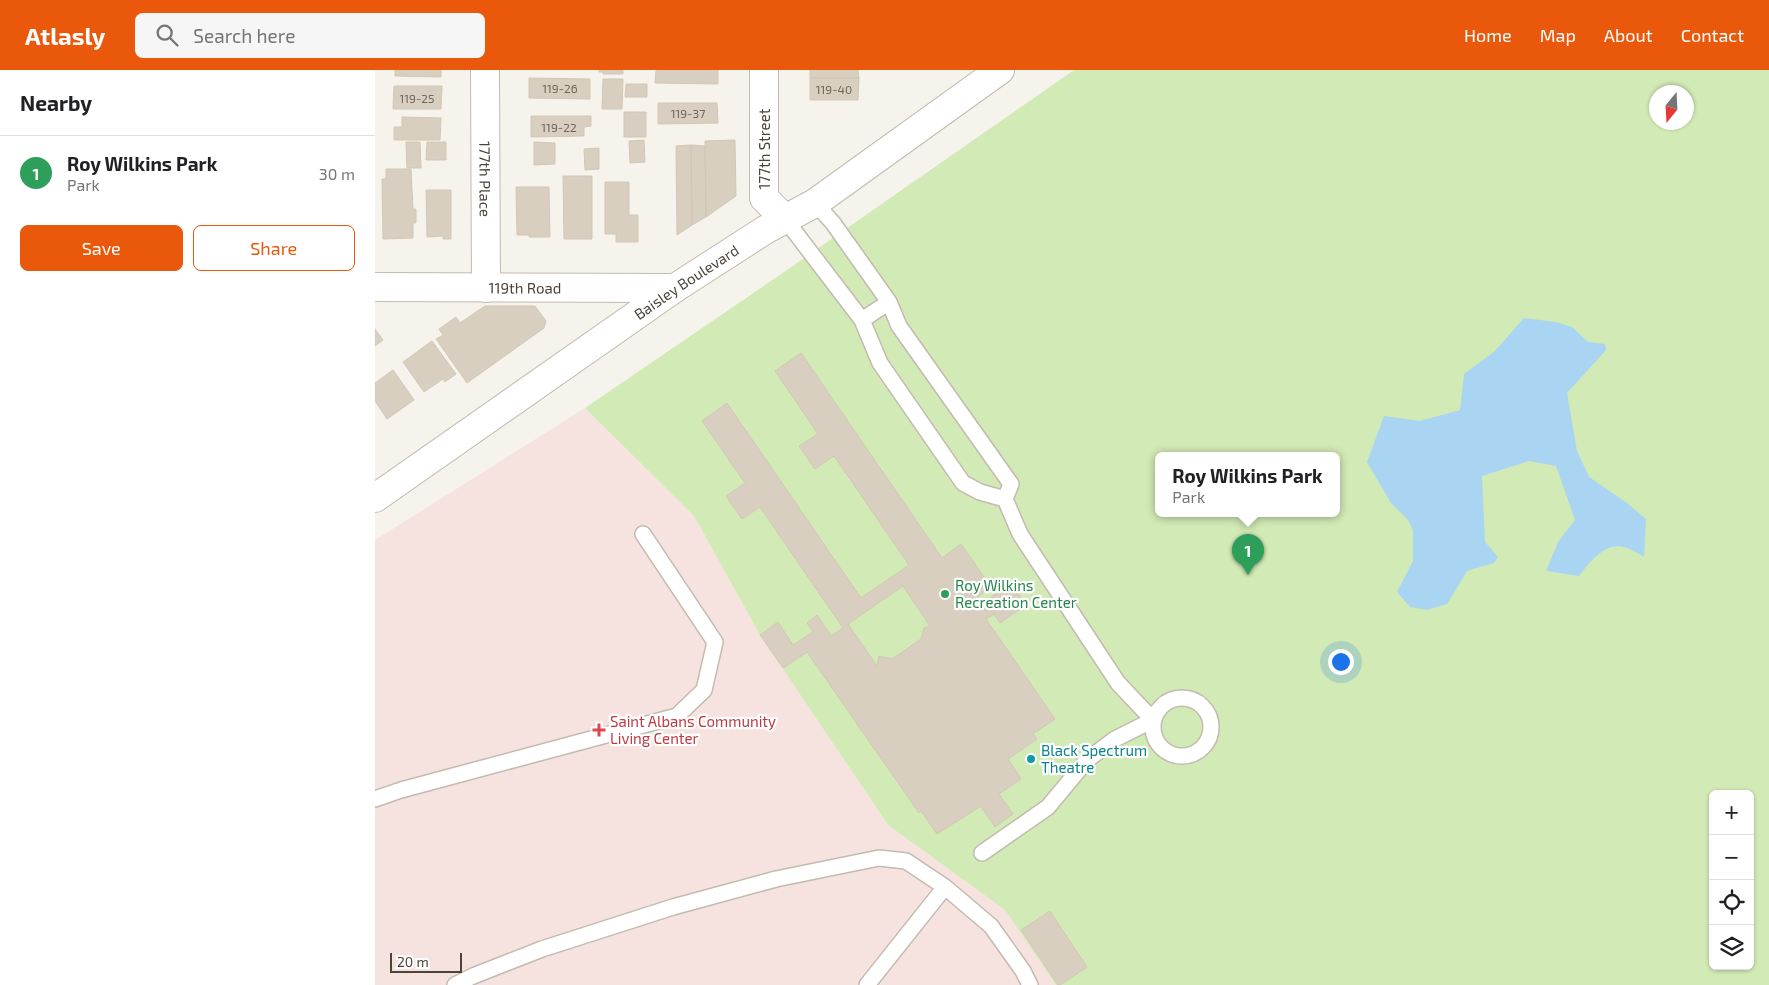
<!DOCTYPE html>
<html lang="en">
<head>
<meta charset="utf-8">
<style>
  :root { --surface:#fff; --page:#f6f6f6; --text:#202124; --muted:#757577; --line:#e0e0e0; --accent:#ea580c }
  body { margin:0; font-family:"Exo 2",sans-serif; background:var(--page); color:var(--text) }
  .controls { position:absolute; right:15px; bottom:15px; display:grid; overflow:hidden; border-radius:8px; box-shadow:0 1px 4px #0004 }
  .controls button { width:45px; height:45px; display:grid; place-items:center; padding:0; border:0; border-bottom:1px solid var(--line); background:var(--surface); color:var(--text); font:25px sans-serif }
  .compass { position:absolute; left:1274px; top:15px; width:45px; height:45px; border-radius:50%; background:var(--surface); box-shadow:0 1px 4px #0004; rotate:198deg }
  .scale { position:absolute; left:15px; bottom:12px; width:72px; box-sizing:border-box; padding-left:5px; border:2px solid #4b4439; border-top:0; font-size:14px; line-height:18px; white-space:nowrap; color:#4b4439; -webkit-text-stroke:4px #fff; paint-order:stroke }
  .you { position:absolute; left:965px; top:591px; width:18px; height:18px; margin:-12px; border:4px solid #fff; border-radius:50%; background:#1a73e8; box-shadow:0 0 0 8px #1a73e833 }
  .badge { display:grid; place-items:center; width:32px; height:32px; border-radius:50%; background:var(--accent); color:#fff; font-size:16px; font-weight:700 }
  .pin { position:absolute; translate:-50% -41px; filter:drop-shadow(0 1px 2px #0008) }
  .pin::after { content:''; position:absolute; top:26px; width:18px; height:15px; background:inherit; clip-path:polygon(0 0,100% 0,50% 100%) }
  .popup { position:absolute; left:780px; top:382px; width:185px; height:65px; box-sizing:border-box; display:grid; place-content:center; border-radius:8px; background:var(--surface); filter:drop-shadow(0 1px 4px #0005); font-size:16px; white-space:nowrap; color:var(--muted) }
  .popup b { font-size:19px; color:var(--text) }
  .popup::after { content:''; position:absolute; left:50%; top:100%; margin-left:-10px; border:10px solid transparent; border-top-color:var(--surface) }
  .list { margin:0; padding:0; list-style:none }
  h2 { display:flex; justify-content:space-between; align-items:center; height:65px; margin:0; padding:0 20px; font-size:21px }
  h2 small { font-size:16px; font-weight:400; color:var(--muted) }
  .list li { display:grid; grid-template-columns:32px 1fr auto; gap:15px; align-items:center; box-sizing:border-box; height:75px; padding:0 20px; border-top:1px solid var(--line) }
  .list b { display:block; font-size:19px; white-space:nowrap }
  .list p { margin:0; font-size:16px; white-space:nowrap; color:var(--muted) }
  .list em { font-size:16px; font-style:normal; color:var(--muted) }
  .actions { display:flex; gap:10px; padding:15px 20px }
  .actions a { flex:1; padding:11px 0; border:1px solid var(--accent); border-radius:8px; text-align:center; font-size:18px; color:var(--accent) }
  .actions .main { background:var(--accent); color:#fff }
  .icon { flex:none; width:28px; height:28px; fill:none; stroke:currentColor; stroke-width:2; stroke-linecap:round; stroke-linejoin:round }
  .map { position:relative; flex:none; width:1394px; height:915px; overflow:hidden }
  header { display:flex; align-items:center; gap:30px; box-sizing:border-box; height:70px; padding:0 25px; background:var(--accent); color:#fff }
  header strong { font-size:24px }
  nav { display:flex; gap:28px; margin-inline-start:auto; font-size:18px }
  .search { width:350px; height:45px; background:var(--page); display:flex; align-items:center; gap:12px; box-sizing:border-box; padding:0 18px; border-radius:8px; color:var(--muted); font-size:19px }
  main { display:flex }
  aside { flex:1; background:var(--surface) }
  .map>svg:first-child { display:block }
</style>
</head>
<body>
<header>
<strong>Atlasly</strong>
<div class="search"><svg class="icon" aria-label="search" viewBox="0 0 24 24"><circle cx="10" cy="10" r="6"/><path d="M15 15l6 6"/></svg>Search here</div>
<nav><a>Home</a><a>Map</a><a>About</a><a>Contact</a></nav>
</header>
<main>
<aside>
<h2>Nearby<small></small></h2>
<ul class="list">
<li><span class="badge" style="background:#2e9e5b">1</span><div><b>Roy Wilkins Park</b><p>Park</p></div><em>30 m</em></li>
</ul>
<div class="actions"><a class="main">Save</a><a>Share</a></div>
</aside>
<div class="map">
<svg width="1394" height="915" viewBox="0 0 1394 915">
  <rect width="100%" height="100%" fill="#f6f3ec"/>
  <!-- medical -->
  <path fill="#f6e3e0" d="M 210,338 L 319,446 L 385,565 L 513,755 L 630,840 L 681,915 L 0,915 L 0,470 Z"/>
  <!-- green -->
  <path fill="#d2eab5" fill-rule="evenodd" d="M 699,0 L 1394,0 L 1394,915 L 681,915 L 630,840 L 513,755 L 385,565 L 319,446 L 210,338 L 409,202 ZM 1282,22 L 1312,22 L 1312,52 L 1282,52 ZM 784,386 L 962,386 L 962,444 L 784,444 ZM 1338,724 L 1375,724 L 1375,896 L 1338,896 Z"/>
  <!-- water -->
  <path fill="#a9d4f2" d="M 1149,248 L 1181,252 L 1197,257 L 1213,272 L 1230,274 L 1231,280 L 1192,323 L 1202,381 L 1214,407 L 1252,433 L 1271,449 L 1269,487 C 1264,484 1258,480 1252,478 C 1231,470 1215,492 1204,506 L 1171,501 L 1183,472 L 1200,450 L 1181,396 L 1154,391 L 1107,406 L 1110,472 L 1123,487 L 1119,493 L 1092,501 L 1072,534 L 1052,540 L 1035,537 L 1022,522 L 1038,491 L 1038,460 L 1033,450 L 1016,433 L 992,392 L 1009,346 L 1045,351 L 1085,340 L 1089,304 L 1120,281 Z"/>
  <!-- building -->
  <path fill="#d8cfc1" stroke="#d3c7b4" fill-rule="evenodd" d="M 20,0 L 66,0 L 66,7 L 20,6 Z
    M 224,0 L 248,0 L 248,4 L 228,4 L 228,2 L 224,2 Z
    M 283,0 L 343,0 L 343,14 L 280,13 L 281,1 Z
    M 435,0 L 483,0 L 484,8 L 435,8 Z
    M 154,8 L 215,9 L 215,29 L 154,28 Z
    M 435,8 L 484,8 L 483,30 L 435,30 Z
    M 228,9 L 248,9 L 247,39 L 227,39 Z
    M 251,14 L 272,14 L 272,27 L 250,27 Z
    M 19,16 L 67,16 L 66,39 L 18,39 Z
    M 283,33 L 342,33 L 343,53 L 283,54 Z
    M 249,42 L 271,42 L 271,67 L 249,67 Z
    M 156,46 L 216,46 L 216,56 L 209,57 L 209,66 L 156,67 Z
    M 27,47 L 66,48 L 65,70 L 19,70 L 19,57 L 27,57 Z
    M 269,70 L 270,92 L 255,93 L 254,71 Z
    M 360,70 L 361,126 L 331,147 L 330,71 Z
    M 31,72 L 45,72 L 46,98 L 32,98 Z
    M 52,72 L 71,72 L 71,90 L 51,90 Z
    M 159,72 L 180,73 L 180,94 L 159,95 Z
    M 316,75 L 330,76 L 331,147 L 317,155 Z
    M 316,75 L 317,155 L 302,165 L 301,76 Z
    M 224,78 L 224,99 L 210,100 L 209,79 Z
    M 11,99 L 36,99 L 38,139 L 41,139 L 41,153 L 38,153 L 38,168 L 8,169 L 7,109 L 11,109 Z
    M 188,106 L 217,106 L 217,169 L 189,169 Z
    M 230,112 L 254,112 L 254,145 L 263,145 L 263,172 L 241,172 L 241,164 L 230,164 Z
    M 141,117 L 174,117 L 175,167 L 154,167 L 154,165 L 142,165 Z
    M 51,120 L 76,120 L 76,169 L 68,169 L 68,166 L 52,167 Z
    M 110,236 L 160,236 L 171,251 L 169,258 L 92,313 L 61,269 L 68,265 L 64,259 L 81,247 L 85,253 Z
    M 0,259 L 8,270 L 0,276 Z
    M 57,271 L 81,304 L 70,312 L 68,309 L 49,322 L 28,292 Z
    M 426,283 L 567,488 L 586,474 L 616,517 L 598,531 L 602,537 L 636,513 L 651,535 L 625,553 L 619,544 L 611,549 L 680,649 L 658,664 L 662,669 L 633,689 L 646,709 L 624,724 L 638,744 L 620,757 L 606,736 L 562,764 L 546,741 L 544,743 L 432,582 L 408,598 L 385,565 L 403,552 L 418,575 L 438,562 L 432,553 L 442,545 L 456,566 L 468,558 L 385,437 L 367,449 L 351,426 L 370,413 L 327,351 L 352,333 L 486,528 L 534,495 L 459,386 L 440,399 L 424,376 L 443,364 L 400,301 ZM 528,516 L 555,556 L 549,558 L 546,569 L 517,589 L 504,586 L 502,596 L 473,554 Z
    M 18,300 L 39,330 L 12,349 L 0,331 L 0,313 Z
    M 675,841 L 712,897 L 685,915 L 683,915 L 646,860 Z"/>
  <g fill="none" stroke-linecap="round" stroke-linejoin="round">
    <defs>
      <path id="service" d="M 440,133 L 458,153 L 514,232 L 524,256 L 636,414 L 630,429 L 645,464 L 743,613 L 778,650 L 740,669 L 712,690 L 673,737 L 607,783
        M 410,149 L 487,250 L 505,293 L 588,413 L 605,422 L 630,429
        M 487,250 L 514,232
        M778 657a29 29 0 1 1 58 0a29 29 0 1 1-58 0Z
        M 0,729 L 26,720 L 302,646 L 329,620 L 340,572 L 268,464
        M 80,915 L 98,906 L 167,879 L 298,837 L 401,809 L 504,788 L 531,791 L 570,817 L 616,856 L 648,901 L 655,915
        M 492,915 L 570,817"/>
      <g id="minor">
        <path id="s1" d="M 110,0 L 111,218"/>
        <path d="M 389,0 L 389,128 L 410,149"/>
        <path id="s2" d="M 0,217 L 300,218"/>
      </g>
      <g id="tertiary">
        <path id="s3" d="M 0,428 L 300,218 L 390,160 L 440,133 L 625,0"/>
      </g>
    </defs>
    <!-- service casing -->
    <use href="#service" stroke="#c2bbae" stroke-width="18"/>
    <!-- minor casing -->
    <use href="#minor" stroke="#c2bbae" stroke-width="30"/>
    <!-- tertiary casing -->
    <use href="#tertiary" stroke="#c2bbae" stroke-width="30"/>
    <!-- service -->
    <use href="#service" stroke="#fff" stroke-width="15"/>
    <!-- minor -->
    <use href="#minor" stroke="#fff" stroke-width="28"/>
    <!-- tertiary -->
    <use href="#tertiary" stroke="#fff" stroke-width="28"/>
  </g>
  <!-- markers -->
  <circle fill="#2e9e5b" stroke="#fff" stroke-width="2" cx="570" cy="524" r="5"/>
  <path fill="#e0444e" stroke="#fff" stroke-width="2" d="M221.5 652.5h5v5h5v5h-5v5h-5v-5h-5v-5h5z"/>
  <circle fill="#0f9aa8" stroke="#fff" stroke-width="2" cx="656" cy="689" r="5"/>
  <g text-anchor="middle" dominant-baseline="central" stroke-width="4.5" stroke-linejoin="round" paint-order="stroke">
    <!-- number labels -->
    <g font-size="12" fill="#6e675b">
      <text x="185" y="18">119-26</text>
      <text x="459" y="19">119-40</text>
      <text x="42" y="28">119-25</text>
      <text x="313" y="43">119-37</text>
      <text x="184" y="57">119-22</text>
    </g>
    <!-- street labels -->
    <g font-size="15" fill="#4b4439" stroke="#fff">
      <text transform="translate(389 79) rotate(-90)">177th Street</text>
      <text stroke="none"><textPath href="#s1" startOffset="109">177th Place</textPath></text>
      <text stroke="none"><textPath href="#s3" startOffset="379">Baisley Boulevard</textPath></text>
      <text stroke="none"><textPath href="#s2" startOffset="150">119th Road</textPath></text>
    </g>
    <!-- leisure labels -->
    <g font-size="15" fill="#27864d" stroke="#fff" text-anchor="start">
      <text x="580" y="515">Roy Wilkins<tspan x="580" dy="17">Recreation Center</tspan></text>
    </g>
    <!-- health labels -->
    <g font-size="15" fill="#be3a42" stroke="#fff" text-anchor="start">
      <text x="235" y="651">Saint Albans Community<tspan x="235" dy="17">Living Center</tspan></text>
    </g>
    <!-- culture labels -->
    <g font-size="15" fill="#0d838f" stroke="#fff" text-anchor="start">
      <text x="666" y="680">Black Spectrum<tspan x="666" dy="17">Theatre</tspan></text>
    </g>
  </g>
</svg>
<div class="controls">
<button>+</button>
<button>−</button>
<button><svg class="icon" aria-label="locate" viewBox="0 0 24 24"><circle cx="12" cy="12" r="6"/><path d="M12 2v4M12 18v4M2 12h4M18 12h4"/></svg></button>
<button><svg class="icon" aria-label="layers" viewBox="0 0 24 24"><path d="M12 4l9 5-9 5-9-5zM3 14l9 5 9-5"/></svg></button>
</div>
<svg class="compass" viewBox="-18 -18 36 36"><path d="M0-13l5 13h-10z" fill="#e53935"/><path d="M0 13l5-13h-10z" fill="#757577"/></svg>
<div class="scale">20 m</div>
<div class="you"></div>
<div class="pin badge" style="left:873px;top:505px;background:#2e9e5b">1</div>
<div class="popup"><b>Roy Wilkins Park</b>Park</div>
</div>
</main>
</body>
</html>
